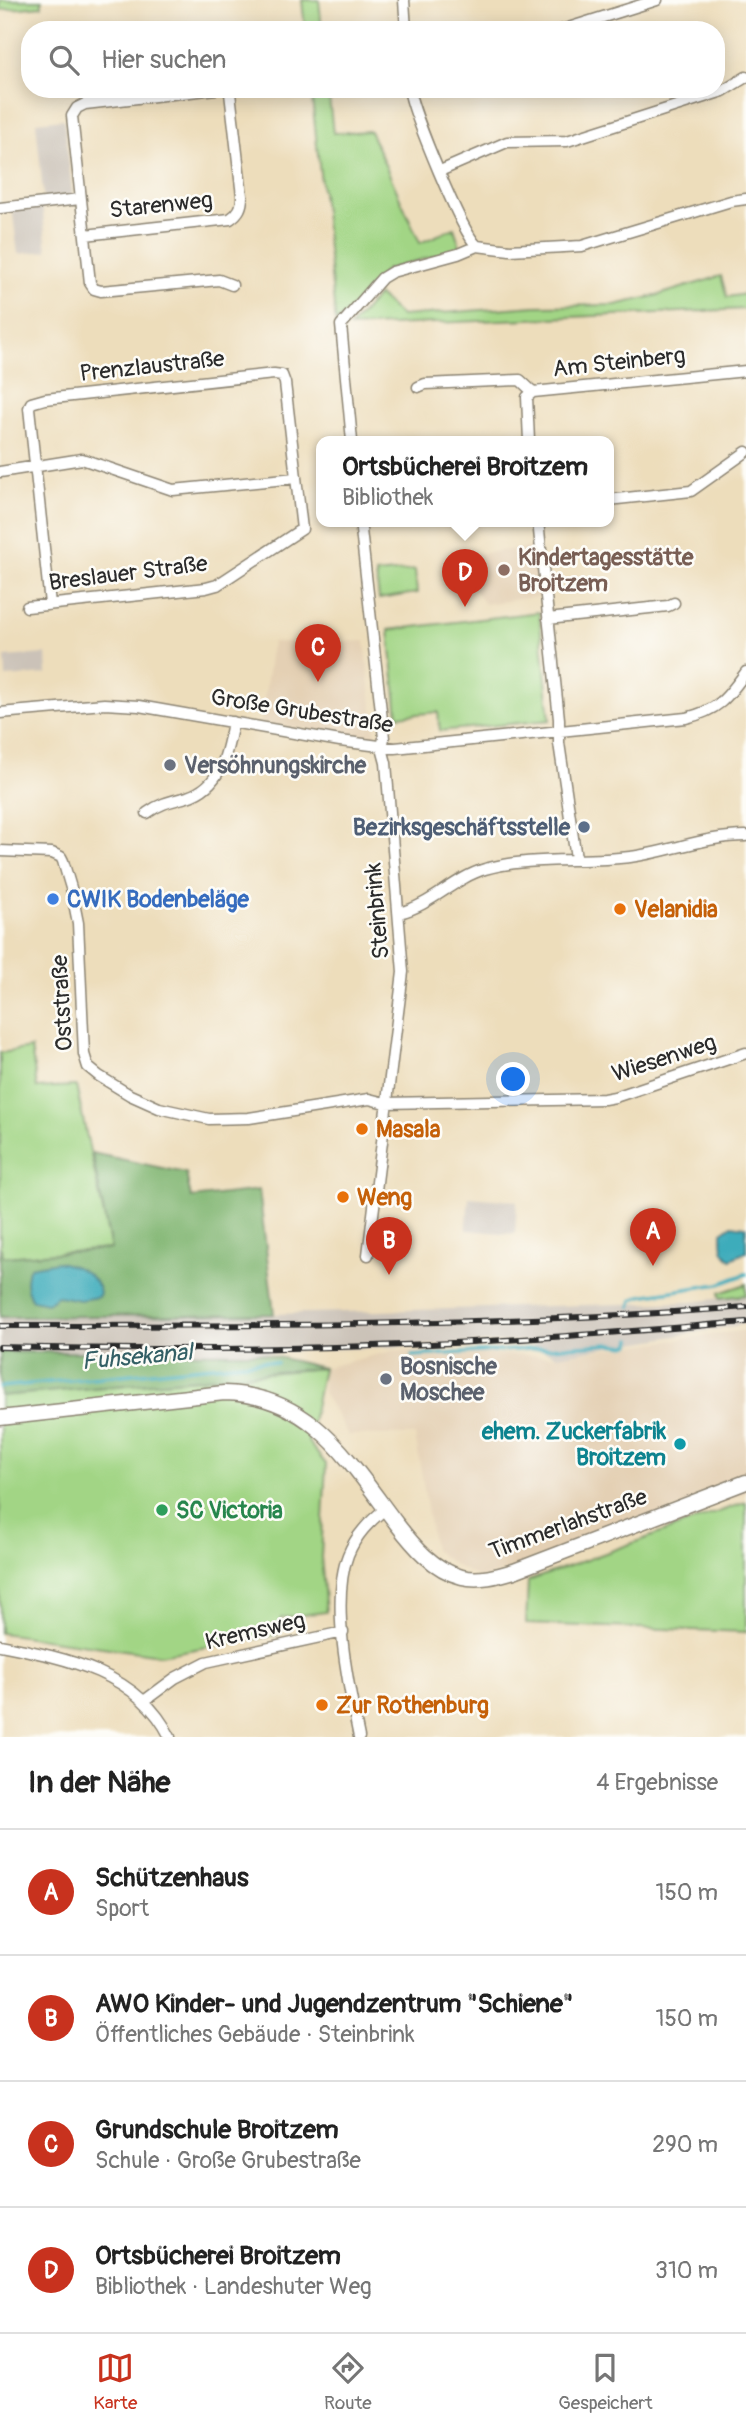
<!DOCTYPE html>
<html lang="de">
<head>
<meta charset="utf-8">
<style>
  :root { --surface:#fff; --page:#f6f6f6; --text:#222; --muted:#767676; --line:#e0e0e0; --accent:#c8321e }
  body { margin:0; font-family:Pangolin,sans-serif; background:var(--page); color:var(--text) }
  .you { position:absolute; left:514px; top:1080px; width:24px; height:24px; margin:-18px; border:5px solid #fff; border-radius:50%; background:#1a73e8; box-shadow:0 0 0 10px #1a73e833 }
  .badge { display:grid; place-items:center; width:46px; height:46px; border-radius:50%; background:var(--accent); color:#fff; font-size:23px; font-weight:700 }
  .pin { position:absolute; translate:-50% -58px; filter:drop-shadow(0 2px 4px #0008) }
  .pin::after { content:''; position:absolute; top:37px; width:24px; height:21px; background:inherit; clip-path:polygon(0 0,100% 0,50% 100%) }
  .popup { position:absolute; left:316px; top:436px; width:298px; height:91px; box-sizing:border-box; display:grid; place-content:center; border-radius:14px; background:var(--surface); filter:drop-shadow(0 2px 5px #0005); font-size:23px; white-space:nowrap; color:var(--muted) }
  .popup b { font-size:26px; color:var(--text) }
  .popup::after { content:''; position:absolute; left:50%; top:100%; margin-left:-14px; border:14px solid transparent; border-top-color:var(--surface) }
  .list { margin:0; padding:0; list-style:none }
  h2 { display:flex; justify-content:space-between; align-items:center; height:91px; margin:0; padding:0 28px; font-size:30px }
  h2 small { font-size:23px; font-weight:400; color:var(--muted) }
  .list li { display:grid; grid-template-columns:46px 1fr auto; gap:21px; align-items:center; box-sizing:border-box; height:126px; padding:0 28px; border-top:2px solid var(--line) }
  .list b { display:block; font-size:26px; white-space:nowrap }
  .list p { margin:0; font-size:23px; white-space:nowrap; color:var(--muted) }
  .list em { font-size:23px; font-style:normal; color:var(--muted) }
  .icon { flex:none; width:38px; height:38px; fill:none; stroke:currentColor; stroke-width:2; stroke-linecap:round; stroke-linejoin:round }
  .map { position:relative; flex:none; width:746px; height:1737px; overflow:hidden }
  .search { position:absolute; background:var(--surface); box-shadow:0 4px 18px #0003; left:21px; right:21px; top:21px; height:77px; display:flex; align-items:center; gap:18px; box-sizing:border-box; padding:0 24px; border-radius:28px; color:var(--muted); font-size:26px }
  .sheet { height:595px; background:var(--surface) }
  nav { display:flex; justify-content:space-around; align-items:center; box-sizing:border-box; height:98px; border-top:2px solid var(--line); background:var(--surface); font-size:19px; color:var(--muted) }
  nav a { display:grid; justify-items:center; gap:4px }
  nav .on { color:var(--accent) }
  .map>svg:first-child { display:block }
</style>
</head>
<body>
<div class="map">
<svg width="746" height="1737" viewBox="0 0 746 1737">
  <rect width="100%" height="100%" fill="#fdfcf7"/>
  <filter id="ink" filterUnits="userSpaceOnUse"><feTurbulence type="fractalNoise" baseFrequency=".0143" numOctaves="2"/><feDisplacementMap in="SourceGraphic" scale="14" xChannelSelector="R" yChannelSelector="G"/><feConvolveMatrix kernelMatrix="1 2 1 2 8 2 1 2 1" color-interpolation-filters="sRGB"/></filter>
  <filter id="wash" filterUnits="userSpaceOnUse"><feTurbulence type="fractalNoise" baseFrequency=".00686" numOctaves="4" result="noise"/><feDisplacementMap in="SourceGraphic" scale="28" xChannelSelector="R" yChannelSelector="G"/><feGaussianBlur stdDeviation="1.57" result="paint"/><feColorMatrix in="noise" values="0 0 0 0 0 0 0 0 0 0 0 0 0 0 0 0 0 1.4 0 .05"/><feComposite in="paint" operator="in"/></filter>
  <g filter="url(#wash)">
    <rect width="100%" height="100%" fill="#edddbb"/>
    <!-- built -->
    <path fill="#e4d0b4" d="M 536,547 L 542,596 L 484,604 L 471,585 L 467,555 Z
      M 365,641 L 376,740 L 261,723 L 272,642 Z
      M 746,1330 L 746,1492 L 733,1497 L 730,1489 L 482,1579 L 455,1565 L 434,1550 L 415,1435 L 348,1435 L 323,1392 L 323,1368 L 395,1350 L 558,1356 Z"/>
    <!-- industrial -->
    <path fill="#cbc2b8" d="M 64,119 L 73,200 L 44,203 L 36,122 Z
      M 42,203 L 47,251 L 18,254 L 12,207 Z
      M 46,654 L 47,674 L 6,677 L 5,657 Z
      M 469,1197 L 517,1201 L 515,1234 L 466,1230 Z
      M 746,1295 L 746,1324 L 558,1356 L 521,1341 L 261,1353 L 0,1352 L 0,1317 L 274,1314 L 692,1302 Z"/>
    <!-- green -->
    <path fill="#a2d585" stroke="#668058" stroke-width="2" d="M 0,0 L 42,0 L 42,6 L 0,10 Z
      M 302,0 L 319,0 L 322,30 L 305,30 Z
      M 311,89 L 328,89 L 333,133 L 370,131 L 420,243 L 454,228 L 460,246 L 455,250 L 386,270 L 336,324 Z
      M 721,276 L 727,297 L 746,294 L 746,309 L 350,327 L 378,295 L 401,316 L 535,306 L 615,305 L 655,296 Z
      M 415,570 L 417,593 L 379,599 L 376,574 Z
      M 539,612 L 550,720 L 440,731 L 438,712 L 398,716 L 389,630 Z
      M 31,1048 L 37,1088 L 76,1086 L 111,1249 L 4,1257 L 0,1247 L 0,1053 Z
      M 746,1284 L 746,1295 L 720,1298 L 719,1293 Z
      M 323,1368 L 308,1442 L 326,1464 L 321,1557 L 326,1612 L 281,1618 L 278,1635 L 160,1655 L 0,1633 L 0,1396 Z
      M 746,1502 L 746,1632 L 526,1624 L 528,1581 Z"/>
    <!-- forest -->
    <path fill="#81b672" stroke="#56704e" stroke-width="2" d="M 92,1153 L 186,1173 L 191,1198 L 259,1190 L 274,1314 L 0,1317 L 0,1247 L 4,1257 L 111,1249 Z
      M 0,1352 L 261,1353 L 323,1368 L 0,1396 Z"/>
    <!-- water -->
    <path fill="#3eacbb" stroke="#346c73" stroke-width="2" d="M 732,1225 L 746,1227 L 746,1252 L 731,1259 C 721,1253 722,1242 722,1232 Z
      M 57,1262 C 76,1265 95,1273 100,1293 L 98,1297 L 80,1300 L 58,1296 L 47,1303 L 32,1300 C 25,1289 24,1278 30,1267 Z"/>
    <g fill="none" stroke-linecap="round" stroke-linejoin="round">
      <!-- stream -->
      <path stroke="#3eacbb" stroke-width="3.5" d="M 631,1307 L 633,1300 L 640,1296 L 719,1284 L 746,1274
        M 412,1356 L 612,1344 L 626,1346 L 631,1344 L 632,1339
        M 0,1387 L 264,1361 L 277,1363"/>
    </g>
  </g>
  <g filter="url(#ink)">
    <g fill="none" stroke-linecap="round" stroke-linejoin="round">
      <defs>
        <path id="minor" d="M 404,0 L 406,30
          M 562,30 L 657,0
          M 216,89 L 85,104 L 77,108 L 72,116 L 90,283 L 94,289 L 101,291 L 219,280 L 232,285
          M 409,89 C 413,113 461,231 477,246 L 510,250 L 582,246 L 731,201 L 746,199
          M 440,171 L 507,142 L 567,141 L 723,91 L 746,77
          M 0,208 L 80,199
          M 85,235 L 230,219 C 239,213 242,207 242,196 L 230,93 L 226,89
          M 418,387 L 425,384 L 520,380 L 533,392
          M 533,392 L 746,371
          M 352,441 L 341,325 L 382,278 L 392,272 L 458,254 L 477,246
          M 529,441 L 527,397 L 533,392
          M 0,472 L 82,459 L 173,490 L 296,478
          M 608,500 L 691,491 L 746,452
          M 360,521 L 384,738 L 382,748 L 386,763 L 403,972 L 368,1255
          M 538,521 L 559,719 L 559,743 L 576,858
          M 27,607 L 206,588 L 217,585 L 302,529 L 285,383 L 282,375 L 274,374 L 45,399 L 31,403 L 29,408 L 50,604
          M 548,619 L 668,606 L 674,603
          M 0,713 L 104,704 L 139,706 L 340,741 L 395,748 L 686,718 C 719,710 727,698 746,672
          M 147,813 C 160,803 172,801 187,797 C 222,786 227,753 233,722
          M 0,851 L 52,853 L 61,857 L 63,861 L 71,888 L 78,923 L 84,1054 L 88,1067 L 99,1076 L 130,1095 L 159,1108 L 209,1119 L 249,1118 L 369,1099 L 385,1103 L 604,1099 L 615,1097 L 746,1053
          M 399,913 C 432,905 454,878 485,869 C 532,856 582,863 630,857 C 669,852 706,836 746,836
          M 0,1645 C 65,1658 138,1672 170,1737
          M 144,1701 L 175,1678 L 206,1662 L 343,1632
          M 359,1737 C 349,1689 330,1601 348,1555 C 356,1535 369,1522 385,1509"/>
        <path id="major" d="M 0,1418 L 224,1393 C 312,1395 349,1461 396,1523 C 413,1545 433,1570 462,1577 C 480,1581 497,1576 514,1571 L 746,1482"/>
      </defs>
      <!-- minor casing -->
      <use href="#minor" stroke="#8c8473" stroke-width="13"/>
      <!-- major casing -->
      <use href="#major" stroke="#8c8473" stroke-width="17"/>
      <!-- minor -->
      <use href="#minor" stroke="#fff" stroke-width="10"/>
      <!-- major -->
      <use href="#major" stroke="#fff" stroke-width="14"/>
      <defs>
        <path id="rail" d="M 0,1326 C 249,1326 498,1326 746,1307
          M 0,1347 C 134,1350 268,1350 403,1345 C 517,1341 632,1331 746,1322"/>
      </defs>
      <!-- rail casing -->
      <use href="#rail" stroke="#2b2b2b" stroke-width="6"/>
      <!-- rail -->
      <use href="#rail" stroke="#fdfcf7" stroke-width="3.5" stroke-dasharray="10" stroke-linecap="butt"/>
    </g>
  </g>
  <!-- markers -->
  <circle fill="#8d6e63" stroke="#fdfcf7" stroke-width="2.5" cx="504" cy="570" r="7"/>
  <g fill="#6b7280" stroke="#fdfcf7" stroke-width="2.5">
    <circle cx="170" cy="765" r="7"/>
    <circle cx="386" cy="1379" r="7"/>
  </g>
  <circle fill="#5c6f8a" stroke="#fdfcf7" stroke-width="2.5" cx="584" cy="827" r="7"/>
  <circle fill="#3f7fe0" stroke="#fdfcf7" stroke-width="2.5" cx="53" cy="899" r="7"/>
  <g fill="#e8710a" stroke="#fdfcf7" stroke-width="2.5">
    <circle cx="620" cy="909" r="7"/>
    <circle cx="362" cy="1129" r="7"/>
    <circle cx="343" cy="1197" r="7"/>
    <circle cx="322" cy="1705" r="7"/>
  </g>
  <circle fill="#0f9aa8" stroke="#fdfcf7" stroke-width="2.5" cx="680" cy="1444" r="7"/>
  <circle fill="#2e9e5b" stroke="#fdfcf7" stroke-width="2.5" cx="162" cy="1510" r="7"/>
  <g text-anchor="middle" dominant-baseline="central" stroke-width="5" stroke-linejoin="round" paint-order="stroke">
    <!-- street labels -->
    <g font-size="23" fill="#2b2b2b" stroke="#fdfcf7">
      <text transform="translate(161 205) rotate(-6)">Starenweg</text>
      <text transform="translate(619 362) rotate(-6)">Am Steinberg</text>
      <text transform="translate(152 366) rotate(-6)">Prenzlaustraße</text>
      <text transform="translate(128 573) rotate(-7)">Breslauer Straße</text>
      <text transform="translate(302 711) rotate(9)">Große Grubestraße</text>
      <text transform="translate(377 911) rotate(-95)">Steinbrink</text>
      <text transform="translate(62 1003) rotate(-93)">Oststraße</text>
      <text transform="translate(664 1058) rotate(-18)">Wiesenweg</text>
      <text transform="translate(568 1524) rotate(-20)">Timmerlahstraße</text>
      <text transform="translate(255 1631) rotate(-13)">Kremsweg</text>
    </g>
    <!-- education labels -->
    <g font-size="23" font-weight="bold" fill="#785e54" stroke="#fdfcf7" text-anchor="start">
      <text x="518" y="557">Kindertagesstätte<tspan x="518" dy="26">Broitzem</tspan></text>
    </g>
    <!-- worship labels -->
    <g font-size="23" font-weight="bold" fill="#5b616d" stroke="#fdfcf7" text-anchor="start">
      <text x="184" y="765">Versöhnungskirche</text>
      <text x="400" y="1366">Bosnische<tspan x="400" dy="26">Moschee</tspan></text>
    </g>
    <!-- service labels -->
    <g font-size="23" font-weight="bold" fill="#4e5e75" stroke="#fdfcf7" text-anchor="end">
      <text x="570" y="827">Bezirksgeschäftsstelle</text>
    </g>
    <!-- shop labels -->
    <g font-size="23" font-weight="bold" fill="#366cbe" stroke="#fdfcf7" text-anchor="start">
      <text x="67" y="899">CWIK Bodenbeläge</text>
    </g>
    <!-- food labels -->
    <g font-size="23" font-weight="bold" fill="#c56008" stroke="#fdfcf7" text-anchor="start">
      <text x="634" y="909">Velanidia</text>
      <text x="376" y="1129">Masala</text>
      <text x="357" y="1197">Weng</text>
      <text x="336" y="1705">Zur Rothenburg</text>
    </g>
    <!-- culture labels -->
    <g font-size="23" font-weight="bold" fill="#0d838f" stroke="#fdfcf7" text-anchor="end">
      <text x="666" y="1431">ehem. Zuckerfabrik<tspan x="666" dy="26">Broitzem</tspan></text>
    </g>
    <!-- leisure labels -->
    <g font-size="23" font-weight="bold" fill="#27864d" stroke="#fdfcf7" text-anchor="start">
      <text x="176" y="1510">SC Victoria</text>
    </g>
    <!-- water labels -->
    <g font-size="24" font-style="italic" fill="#335f65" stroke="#fdfcf7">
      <text transform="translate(137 1357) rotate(-5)">Fuhsekanal</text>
    </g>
  </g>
</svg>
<div class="you"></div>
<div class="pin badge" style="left:653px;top:1266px">A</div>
<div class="pin badge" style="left:389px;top:1275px">B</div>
<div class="pin badge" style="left:318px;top:682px">C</div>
<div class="pin badge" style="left:465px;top:607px">D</div>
<div class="popup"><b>Ortsbücherei Broitzem</b>Bibliothek</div>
<div class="search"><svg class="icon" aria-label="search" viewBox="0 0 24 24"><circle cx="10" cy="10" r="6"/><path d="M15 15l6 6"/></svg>Hier suchen</div>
</div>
<section class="sheet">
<h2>In der Nähe<small>4 Ergebnisse</small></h2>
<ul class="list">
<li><span class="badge">A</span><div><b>Schützenhaus</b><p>Sport</p></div><em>150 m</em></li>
<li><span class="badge">B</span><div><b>AWO Kinder- und Jugendzentrum &quot;Schiene&quot;</b><p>Öffentliches Gebäude · Steinbrink</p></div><em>150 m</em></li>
<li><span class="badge">C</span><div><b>Grundschule Broitzem</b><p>Schule · Große Grubestraße</p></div><em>290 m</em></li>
<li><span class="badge">D</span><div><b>Ortsbücherei Broitzem</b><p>Bibliothek · Landeshuter Weg</p></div><em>310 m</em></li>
</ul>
</section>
<nav>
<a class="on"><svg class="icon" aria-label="map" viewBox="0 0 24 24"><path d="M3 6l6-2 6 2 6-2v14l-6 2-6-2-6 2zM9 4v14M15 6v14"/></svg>Karte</a>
<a><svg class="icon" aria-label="directions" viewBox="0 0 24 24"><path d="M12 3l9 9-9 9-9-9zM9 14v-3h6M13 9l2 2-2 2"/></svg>Route</a>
<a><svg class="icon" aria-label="saved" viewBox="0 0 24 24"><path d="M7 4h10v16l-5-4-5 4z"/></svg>Gespeichert</a>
</nav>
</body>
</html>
